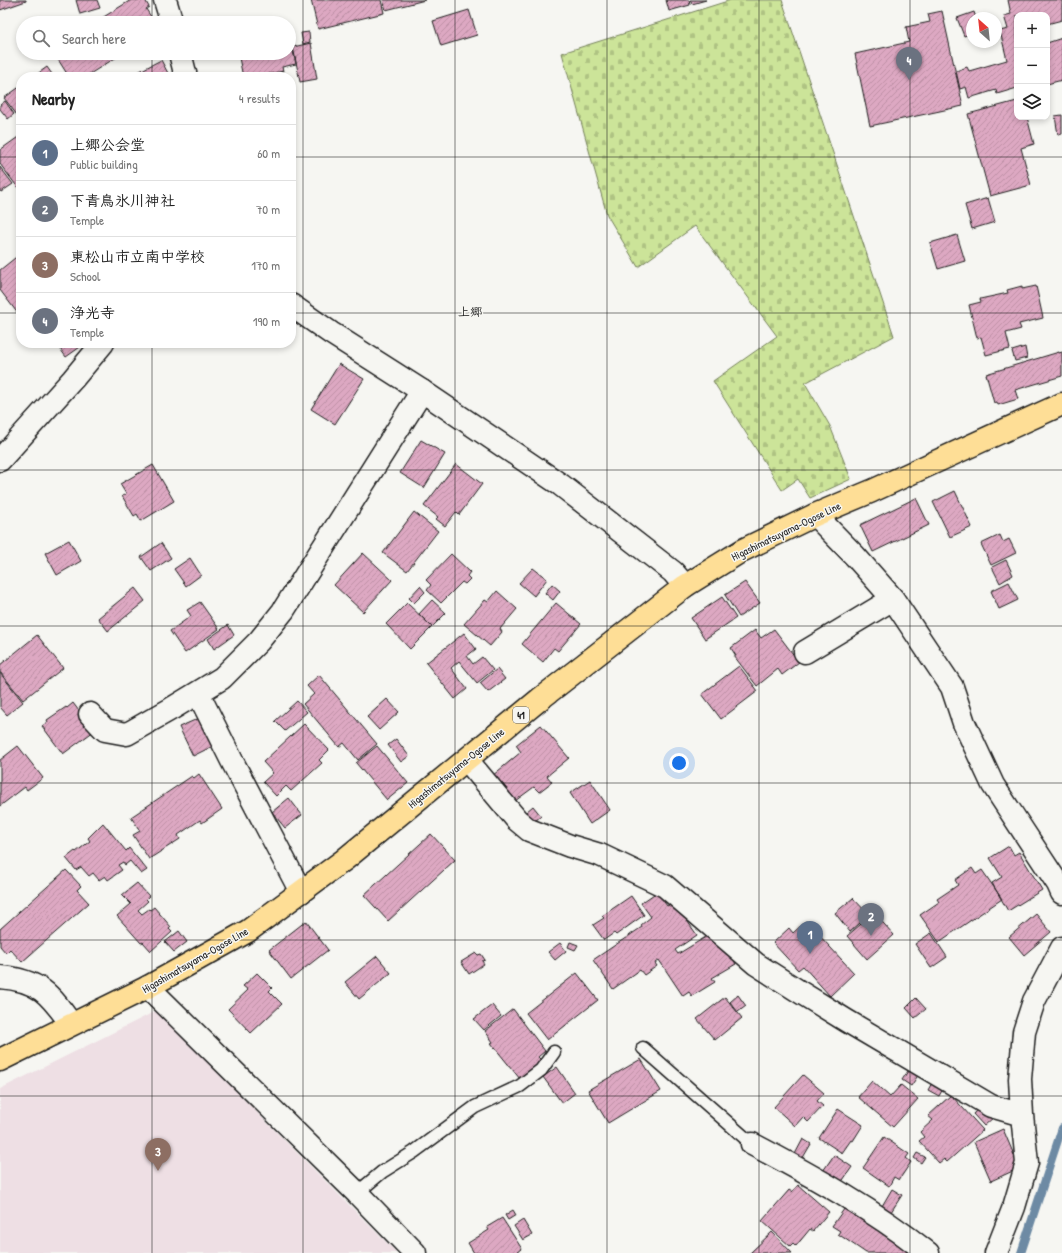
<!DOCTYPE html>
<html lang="en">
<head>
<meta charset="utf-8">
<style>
  :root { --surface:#fff; --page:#f6f6f6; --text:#222; --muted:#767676; --line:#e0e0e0; --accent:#b45309 }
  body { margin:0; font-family:"Patrick Hand","Klee One",sans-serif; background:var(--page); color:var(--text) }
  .controls { position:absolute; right:12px; top:12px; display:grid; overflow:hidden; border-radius:8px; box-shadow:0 2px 6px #0003 }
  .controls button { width:36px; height:36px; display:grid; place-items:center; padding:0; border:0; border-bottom:1px solid var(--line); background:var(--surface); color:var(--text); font:20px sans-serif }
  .compass { position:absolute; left:966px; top:12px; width:36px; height:36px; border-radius:50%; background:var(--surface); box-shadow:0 2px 6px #0003; rotate:333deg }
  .you { position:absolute; left:679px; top:763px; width:14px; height:14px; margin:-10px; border:3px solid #fff; border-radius:50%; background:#1a73e8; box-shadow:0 0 0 6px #1a73e833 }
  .badge { display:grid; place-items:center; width:26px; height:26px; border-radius:50%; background:var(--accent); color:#fff; font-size:13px; font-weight:700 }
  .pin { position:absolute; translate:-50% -33px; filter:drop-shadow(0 1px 2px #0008) }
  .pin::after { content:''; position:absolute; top:21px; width:14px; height:12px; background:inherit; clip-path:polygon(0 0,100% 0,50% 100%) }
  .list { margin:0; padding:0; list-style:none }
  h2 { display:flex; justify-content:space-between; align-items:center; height:52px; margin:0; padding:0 16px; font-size:17px }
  h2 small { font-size:13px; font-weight:400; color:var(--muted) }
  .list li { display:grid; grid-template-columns:26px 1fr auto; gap:12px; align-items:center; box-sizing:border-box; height:56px; padding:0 16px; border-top:1px solid var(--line) }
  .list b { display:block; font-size:15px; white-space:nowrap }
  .list p { margin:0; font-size:13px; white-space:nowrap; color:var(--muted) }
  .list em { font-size:13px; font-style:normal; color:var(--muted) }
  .icon { flex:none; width:22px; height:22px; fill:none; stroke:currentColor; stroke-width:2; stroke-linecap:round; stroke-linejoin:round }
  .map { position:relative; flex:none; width:1062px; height:1253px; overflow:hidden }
  .search { position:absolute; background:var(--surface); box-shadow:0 2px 6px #0003; left:16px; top:16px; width:280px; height:44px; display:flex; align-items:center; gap:10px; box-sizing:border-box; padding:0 14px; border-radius:22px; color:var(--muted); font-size:15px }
  .panel { position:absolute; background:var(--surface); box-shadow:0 2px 6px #0003; left:16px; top:72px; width:280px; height:276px; border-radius:16px }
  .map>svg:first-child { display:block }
</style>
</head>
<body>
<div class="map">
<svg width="1062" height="1253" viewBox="0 0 1062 1253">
  <defs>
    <pattern id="cemetery-stones" width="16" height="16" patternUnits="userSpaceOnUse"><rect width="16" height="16" fill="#cce499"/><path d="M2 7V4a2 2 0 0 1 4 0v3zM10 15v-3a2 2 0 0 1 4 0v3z" fill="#afc383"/></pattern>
    <pattern id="building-hatch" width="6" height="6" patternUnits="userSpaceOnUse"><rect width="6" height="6" fill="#dda8c2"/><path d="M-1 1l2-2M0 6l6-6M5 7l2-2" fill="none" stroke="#bd90a6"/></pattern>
  </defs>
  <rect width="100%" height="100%" fill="#f6f6f2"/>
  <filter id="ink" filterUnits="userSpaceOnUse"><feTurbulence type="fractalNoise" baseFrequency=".025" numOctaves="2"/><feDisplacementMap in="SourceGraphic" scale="8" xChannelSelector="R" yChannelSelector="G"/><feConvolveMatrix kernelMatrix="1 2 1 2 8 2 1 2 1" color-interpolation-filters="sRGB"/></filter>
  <g filter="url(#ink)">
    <!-- built -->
    <path fill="#eedfe4" d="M 156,1011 L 397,1253 L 0,1253 L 0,1089 Z"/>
    <!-- cemetery -->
    <path fill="url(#cemetery-stones)" stroke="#74805a" d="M 731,0 L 782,0 L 894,336 L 805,383 L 830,426 L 851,479 L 810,498 L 798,479 L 782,490 L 713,381 L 777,336 L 695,226 L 638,267 L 607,215 L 562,53 Z"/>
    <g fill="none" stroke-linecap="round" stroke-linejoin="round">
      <!-- stream -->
      <path stroke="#6d8aa4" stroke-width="8" d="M 1021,1253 L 1062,1128"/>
    </g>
    <!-- building -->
    <path fill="url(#building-hatch)" stroke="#1c1c1c" d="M 0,0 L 26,0 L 26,1 L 0,10 Z
      M 76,0 L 97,0 L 100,8 L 80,14 Z
      M 131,0 L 145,0 L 149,7 L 146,9 L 155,23 L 105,23 L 102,18 Z
      M 311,0 L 381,0 L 384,13 L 318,29 Z
      M 383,0 L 425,0 L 386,10 Z
      M 666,0 L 689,0 L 690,5 L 669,11 Z
      M 690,0 L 706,0 L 692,4 Z
      M 1008,0 L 1062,0 L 1062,20 L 1047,24 L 1047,15 L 1017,15 L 1017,88 L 997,94 L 996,90 L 969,98 L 966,87 L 960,89 L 956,71 L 967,67 L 969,71 L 1007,60 L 1000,31 L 1008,29 L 1004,16 L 1011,14 Z
      M 469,10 L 477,35 L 441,46 L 433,21 Z
      M 942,11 L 963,106 L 870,126 L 855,54 L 909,42 L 906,27 L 930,22 L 928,14 Z
      M 974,12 L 976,18 L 972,18 L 972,33 L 964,36 L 957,18 Z
      M 309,32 L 310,42 L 303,44 L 301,33 Z
      M 289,34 L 296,64 L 282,67 L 283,71 L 256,77 L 243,77 L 238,53 L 289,53 Z
      M 1062,38 L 1062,80 L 1047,84 L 1047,43 Z
      M 311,43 L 317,79 L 300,82 L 293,47 Z
      M 54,53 L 119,53 L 120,55 L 85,77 L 69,77 Z
      M 161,60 L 170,77 L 123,77 L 132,72 L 134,74 Z
      M 47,67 L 54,77 L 33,77 Z
      M 21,86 L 21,112 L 17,115 L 4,98 Z
      M 5,101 L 14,114 L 8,119 L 0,109 L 0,105 Z
      M 1017,101 L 1017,117 L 1027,117 L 1034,144 L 1021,148 L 1031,185 L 990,196 L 968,114 Z
      M 1062,115 L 1062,134 L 1058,135 L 1055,116 Z
      M 21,135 L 21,188 L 19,189 L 0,164 L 0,150 Z
      M 0,167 L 13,184 L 1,192 L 0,191 Z
      M 988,198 L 995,222 L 972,229 L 965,205 Z
      M 957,235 L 965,261 L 938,269 L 930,243 Z
      M 20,254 L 21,314 L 19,315 L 0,290 L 0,270 Z
      M 1022,286 L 1022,289 L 1036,286 L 1043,318 L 1019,324 L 1021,329 L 1006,333 L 1010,349 L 986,355 L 981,337 L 977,338 L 969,305 L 981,302 L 980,299 L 1008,293 L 1007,290 Z
      M 62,343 L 81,343 L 83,345 L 66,357 L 58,346 Z
      M 1025,347 L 1027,358 L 1015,361 L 1012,351 Z
      M 1059,352 L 1059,353 L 1062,352 L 1062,376 L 1015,390 L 1018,399 L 998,405 L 997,402 L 994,403 L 986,374 Z
      M 339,364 L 364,379 L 335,424 L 311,409 Z
      M 421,440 L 445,454 L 424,488 L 400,473 Z
      M 456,464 L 482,484 L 459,515 L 456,512 L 445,526 L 436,519 L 438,517 L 424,506 Z
      M 153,465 L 174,501 L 141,521 L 137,514 L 134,516 L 122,496 L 126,494 L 120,484 Z
      M 955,491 L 972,527 L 950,537 L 933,502 Z
      M 916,498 L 929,525 L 873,552 L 860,525 Z
      M 414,512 L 438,531 L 407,571 L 383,553 Z
      M 1000,535 L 1003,542 L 1009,539 L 1016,553 L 991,565 L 981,544 Z
      M 69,540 L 81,561 L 57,575 L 45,553 Z
      M 161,543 L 171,558 L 151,571 L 141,557 Z
      M 363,553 L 392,580 L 363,612 L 334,585 Z
      M 451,554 L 470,572 L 467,576 L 470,579 L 465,584 L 462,582 L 441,603 L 427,590 L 431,585 L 426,580 Z
      M 190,558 L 201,575 L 186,586 L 174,569 Z
      M 1006,560 L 1013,575 L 1000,583 L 992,567 Z
      M 533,568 L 547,579 L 534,596 L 519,583 Z
      M 745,582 L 760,603 L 739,617 L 725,595 Z
      M 1009,582 L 1018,600 L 999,609 L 991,591 Z
      M 552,584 L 560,591 L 553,600 L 545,593 Z
      M 420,586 L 425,592 L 414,603 L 409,598 Z
      M 135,588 L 145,601 L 108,631 L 98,618 Z
      M 497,591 L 517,609 L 500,629 L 502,632 L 490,646 L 464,624 L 485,600 L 488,602 Z
      M 722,597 L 736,618 L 705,639 L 691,618 Z
      M 432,600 L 446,613 L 432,627 L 419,614 Z
      M 200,602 L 219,629 L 185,653 L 170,631 L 191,616 L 187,610 Z
      M 407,603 L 432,627 L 410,649 L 386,624 Z
      M 556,603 L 581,624 L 558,651 L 554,648 L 543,662 L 522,644 Z
      M 228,625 L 234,635 L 214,649 L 208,639 Z
      M 774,629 L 799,662 L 782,675 L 778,669 L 757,686 L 734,656 L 736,656 L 731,648 L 755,630 L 761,638 Z
      M 464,633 L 476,649 L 467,656 L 473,664 L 482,657 L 493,670 L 477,683 L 459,661 L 451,668 L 467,689 L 455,699 L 426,663 Z
      M 37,635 L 63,668 L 23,700 L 0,672 L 0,665 Z
      M 739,666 L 758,691 L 721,719 L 702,694 Z
      M 497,669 L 505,679 L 488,692 L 480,683 Z
      M 0,673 L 23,702 L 7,715 L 0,707 Z
      M 319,675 L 377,744 L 358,760 L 344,743 L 339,747 L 303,704 L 314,694 L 307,686 Z
      M 387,699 L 399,712 L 379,730 L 367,717 Z
      M 297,701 L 307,712 L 285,731 L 275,721 Z
      M 73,703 L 94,731 L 63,754 L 42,726 L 48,722 L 47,720 L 66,707 L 67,708 Z
      M 202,717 L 215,745 L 193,756 L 179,727 Z
      M 304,724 L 329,750 L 319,760 L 322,763 L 291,791 L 286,786 L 276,796 L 263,782 L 273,773 L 263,762 Z
      M 541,725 L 569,758 L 547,776 L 552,782 L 539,792 L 534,787 L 515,801 L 512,797 L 511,798 L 492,776 L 521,752 L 516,745 Z
      M 396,739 L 409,756 L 401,762 L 388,745 Z
      M 18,746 L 43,778 L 27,790 L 25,787 L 0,806 L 0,760 Z
      M 377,746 L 408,783 L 387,800 L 356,763 Z
      M 199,774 L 222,809 L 202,823 L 200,820 L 178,835 L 180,839 L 149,859 L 133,835 L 140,831 L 131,817 L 192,776 L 194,778 Z
      M 590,780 L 610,810 L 590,824 L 570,793 Z
      M 289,798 L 302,815 L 285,828 L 272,812 Z
      M 533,806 L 541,816 L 534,822 L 526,812 Z
      M 103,823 L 126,851 L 129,848 L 147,870 L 141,874 L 130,861 L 125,865 L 123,862 L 118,865 L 122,870 L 108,880 L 105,876 L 99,880 L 93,873 L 89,876 L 81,867 L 76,870 L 66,858 L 75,851 L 76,852 L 90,841 L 88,838 Z
      M 431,834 L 455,860 L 388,921 L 364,895 Z
      M 1009,846 L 1014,855 L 1019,852 L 1042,890 L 1008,911 L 992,883 L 1002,877 L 990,858 Z
      M 972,868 L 976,874 L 982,870 L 1002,899 L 939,942 L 920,915 L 939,902 L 937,899 L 958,885 L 955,880 Z
      M 66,870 L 81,886 L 77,890 L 89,903 L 22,962 L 10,949 L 6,953 L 0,946 L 0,929 Z
      M 137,883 L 149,896 L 146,899 L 148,901 L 138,910 L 142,914 L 149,909 L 150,910 L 154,907 L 171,927 L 169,929 L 172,932 L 151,951 L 143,942 L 141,943 L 117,916 L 131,904 L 122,895 Z
      M 657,892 L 667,906 L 674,902 L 697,935 L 675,950 L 678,954 L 709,935 L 717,947 L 723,943 L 736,964 L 712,978 L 715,982 L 692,996 L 689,992 L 683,996 L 659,960 L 655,963 L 657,966 L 644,975 L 640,970 L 613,989 L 593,960 L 642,927 L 641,925 L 651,917 L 641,903 Z
      M 631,896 L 644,915 L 616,935 L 614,933 L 604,940 L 593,925 L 604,918 L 602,916 Z
      M 853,898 L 869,915 L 850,932 L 835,913 Z
      M 874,913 L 894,935 L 867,959 L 847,936 Z
      M 1036,914 L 1051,932 L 1024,955 L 1009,937 Z
      M 306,921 L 328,950 L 291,979 L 269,950 Z
      M 806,921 L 854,973 L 830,996 L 803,966 L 798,970 L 773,943 L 789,928 L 793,933 Z
      M 179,931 L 187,942 L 174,952 L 165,942 Z
      M 931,933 L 947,957 L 931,968 L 915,944 Z
      M 570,942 L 578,945 L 575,950 L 568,947 Z
      M 560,943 L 566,951 L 555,960 L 548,952 Z
      M 476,953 L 478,955 L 481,954 L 485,960 L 482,961 L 484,964 L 469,974 L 461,962 Z
      M 377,956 L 391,973 L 359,999 L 345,982 Z
      M 257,973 L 272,988 L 269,991 L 282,1004 L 251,1033 L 228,1009 L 248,990 L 243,986 Z
      M 577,973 L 598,1000 L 547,1040 L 526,1013 Z
      M 738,995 L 746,1006 L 738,1012 L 730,1002 Z
      M 725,997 L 742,1018 L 715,1040 L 697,1019 Z
      M 916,998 L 926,1009 L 915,1018 L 906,1008 Z
      M 492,1005 L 501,1016 L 484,1030 L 474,1019 Z
      M 513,1009 L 545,1051 L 538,1057 L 542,1061 L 520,1079 L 491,1043 L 493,1042 L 485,1031 Z
      M 641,1059 L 661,1091 L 608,1123 L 588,1090 Z
      M 912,1065 L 921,1071 L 911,1086 L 902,1080 Z
      M 557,1067 L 575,1093 L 562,1103 L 543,1077 Z
      M 803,1075 L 824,1093 L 817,1101 L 823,1106 L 808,1122 L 803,1117 L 795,1126 L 774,1107 Z
      M 872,1081 L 890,1097 L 901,1085 L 918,1099 L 893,1127 L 858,1097 Z
      M 933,1081 L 944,1087 L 939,1096 L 928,1090 Z
      M 951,1095 L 983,1130 L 947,1162 L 944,1159 L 939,1163 L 919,1141 L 924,1137 L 920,1132 L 933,1120 L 928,1116 Z
      M 982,1104 L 994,1117 L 984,1126 L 973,1114 Z
      M 838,1109 L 863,1125 L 853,1141 L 851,1140 L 842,1153 L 819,1138 Z
      M 1003,1129 L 1017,1162 L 1015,1170 L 991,1181 L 974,1142 Z
      M 884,1137 L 909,1154 L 906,1158 L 911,1162 L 899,1180 L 894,1177 L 889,1186 L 863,1168 Z
      M 803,1139 L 811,1144 L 801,1161 L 794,1156 Z
      M 917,1153 L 925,1157 L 921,1163 L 914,1158 Z
      M 834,1155 L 852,1167 L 841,1183 L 823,1171 Z
      M 798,1185 L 829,1212 L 813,1231 L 810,1229 L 796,1246 L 793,1243 L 790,1246 L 762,1221 L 789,1190 L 792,1192 Z
      M 892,1189 L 902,1195 L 891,1212 L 882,1206 Z
      M 847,1205 L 911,1250 L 909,1253 L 866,1253 L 838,1234 L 840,1231 L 832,1226 Z
      M 513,1210 L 516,1215 L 508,1220 L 505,1215 Z
      M 502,1218 L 522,1249 L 517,1253 L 474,1253 L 468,1243 L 489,1230 L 487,1227 Z
      M 523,1220 L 532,1235 L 523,1240 L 514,1226 Z
      M 772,1232 L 792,1253 L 750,1253 Z"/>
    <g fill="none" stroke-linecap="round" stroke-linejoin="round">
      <defs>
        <path id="service" d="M 643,1048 L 752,1144
          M 357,1193 L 382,1172 L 414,1152 L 475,1107 L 520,1086 L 541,1070 L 554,1052"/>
        <path id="minor" d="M 0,460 L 73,379 L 103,343
          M 815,515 L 855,556 L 893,599 L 952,687 L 964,723 L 993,785 L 1058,884 L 1062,893
          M 805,652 L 893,599
          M 198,693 L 232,761 L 301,892
          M 90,714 L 105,730 L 127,734 L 171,709 L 222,678 L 259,641 L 283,611 L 422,391
          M 467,760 L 517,820 L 529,830 L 570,846 L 600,855 L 665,886 L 756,964 L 800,992 L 847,1021 L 991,1106 L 1022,1115
          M 0,977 C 39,980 50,994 71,1024
          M 148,987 L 357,1193 L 415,1253
          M 752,1144 C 813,1176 874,1210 928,1253
          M 996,1253 L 1014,1207 L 1027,1163 L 1022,1115 L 1020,1079 L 1024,1032 L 1034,1001 L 1062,948"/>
        <path id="tertiary" d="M 165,0 L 172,23
          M 180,53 L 186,77
          M 291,305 L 331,333 L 422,391 L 561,485 L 673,572 L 685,586"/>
        <path id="primary" d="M 0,1060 L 148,987 L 248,931 L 344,860 L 540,699 L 685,586 L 743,550 L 815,515 L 872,491 L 1062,404"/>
      </defs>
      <!-- service casing -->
      <use href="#service" stroke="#1c1c1c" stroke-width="15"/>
      <!-- minor casing -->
      <use href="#minor" stroke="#1c1c1c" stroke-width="25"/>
      <!-- tertiary casing -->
      <use href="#tertiary" stroke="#1c1c1c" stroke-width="25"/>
      <!-- primary casing -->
      <use href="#primary" stroke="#1c1c1c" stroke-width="25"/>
      <!-- service -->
      <use href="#service" stroke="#f6f6f2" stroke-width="12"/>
      <!-- minor -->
      <use href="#minor" stroke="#f6f6f2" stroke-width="22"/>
      <!-- tertiary -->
      <use href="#tertiary" stroke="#f6f6f2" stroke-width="22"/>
      <!-- primary -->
      <use href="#primary" stroke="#fede96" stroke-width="22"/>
    </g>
  </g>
  <!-- grid -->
  <path fill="none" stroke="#1c1c1c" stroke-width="1" stroke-opacity="0.55" d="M 152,0 L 152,23M 303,0 L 303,1253M 455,0 L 455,1253M 607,0 L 607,1253M 759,0 L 759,1253M 910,0 L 910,1253M 152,53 L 152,77M 0,157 L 21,157M 291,157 L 1062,157M 0,313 L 21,313M 291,313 L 1062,313M 152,343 L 152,1253M 0,470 L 1062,470M 0,626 L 1062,626M 0,783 L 1062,783M 0,940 L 1062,940M 0,1096 L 1062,1096"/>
  <g text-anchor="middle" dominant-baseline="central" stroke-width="3" stroke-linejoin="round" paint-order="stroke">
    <!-- shield labels -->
    <rect fill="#f6f6f2" stroke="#5d5d5c" stroke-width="1" x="513" y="707" width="16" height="16" rx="3"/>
    <g font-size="10" font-weight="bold" fill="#1c1c1c">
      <text x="521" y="715">41</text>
    </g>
    <!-- street labels -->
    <g font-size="11" fill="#1c1c1c" stroke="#f6f6f2">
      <text transform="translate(786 531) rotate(-26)">Higashimatsuyama-Ogose Line</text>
      <text transform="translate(456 768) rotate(-39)">Higashimatsuyama-Ogose Line</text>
      <text transform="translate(195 960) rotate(-30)">Higashimatsuyama-Ogose Line</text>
    </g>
    <!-- neighbourhood labels -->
    <g font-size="12" font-weight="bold" fill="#1c1c1c" stroke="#f6f6f2">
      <text x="470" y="311">上郷</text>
    </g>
  </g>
</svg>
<div class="controls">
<button>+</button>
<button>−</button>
<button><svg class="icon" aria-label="layers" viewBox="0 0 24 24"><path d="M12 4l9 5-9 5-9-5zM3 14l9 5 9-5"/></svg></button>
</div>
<svg class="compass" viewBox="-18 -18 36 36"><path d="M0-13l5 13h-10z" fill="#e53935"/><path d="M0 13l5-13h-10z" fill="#767676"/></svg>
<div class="you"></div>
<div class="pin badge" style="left:810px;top:954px;background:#5c6f8a">1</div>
<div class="pin badge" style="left:871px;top:936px;background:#6b7280">2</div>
<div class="pin badge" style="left:158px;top:1171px;background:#8d6e63">3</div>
<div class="pin badge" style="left:909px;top:80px;background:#6b7280">4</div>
<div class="search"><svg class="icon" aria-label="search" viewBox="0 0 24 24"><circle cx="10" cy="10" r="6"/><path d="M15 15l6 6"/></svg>Search here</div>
<section class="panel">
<h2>Nearby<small>4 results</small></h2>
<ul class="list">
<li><span class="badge" style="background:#5c6f8a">1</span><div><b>上郷公会堂</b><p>Public building</p></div><em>60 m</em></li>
<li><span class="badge" style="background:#6b7280">2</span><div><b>下青鳥氷川神社</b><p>Temple</p></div><em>70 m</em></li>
<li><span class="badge" style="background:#8d6e63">3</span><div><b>東松山市立南中学校</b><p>School</p></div><em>170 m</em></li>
<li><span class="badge" style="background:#6b7280">4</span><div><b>浄光寺</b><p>Temple</p></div><em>190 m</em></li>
</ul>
</section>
</div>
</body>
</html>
